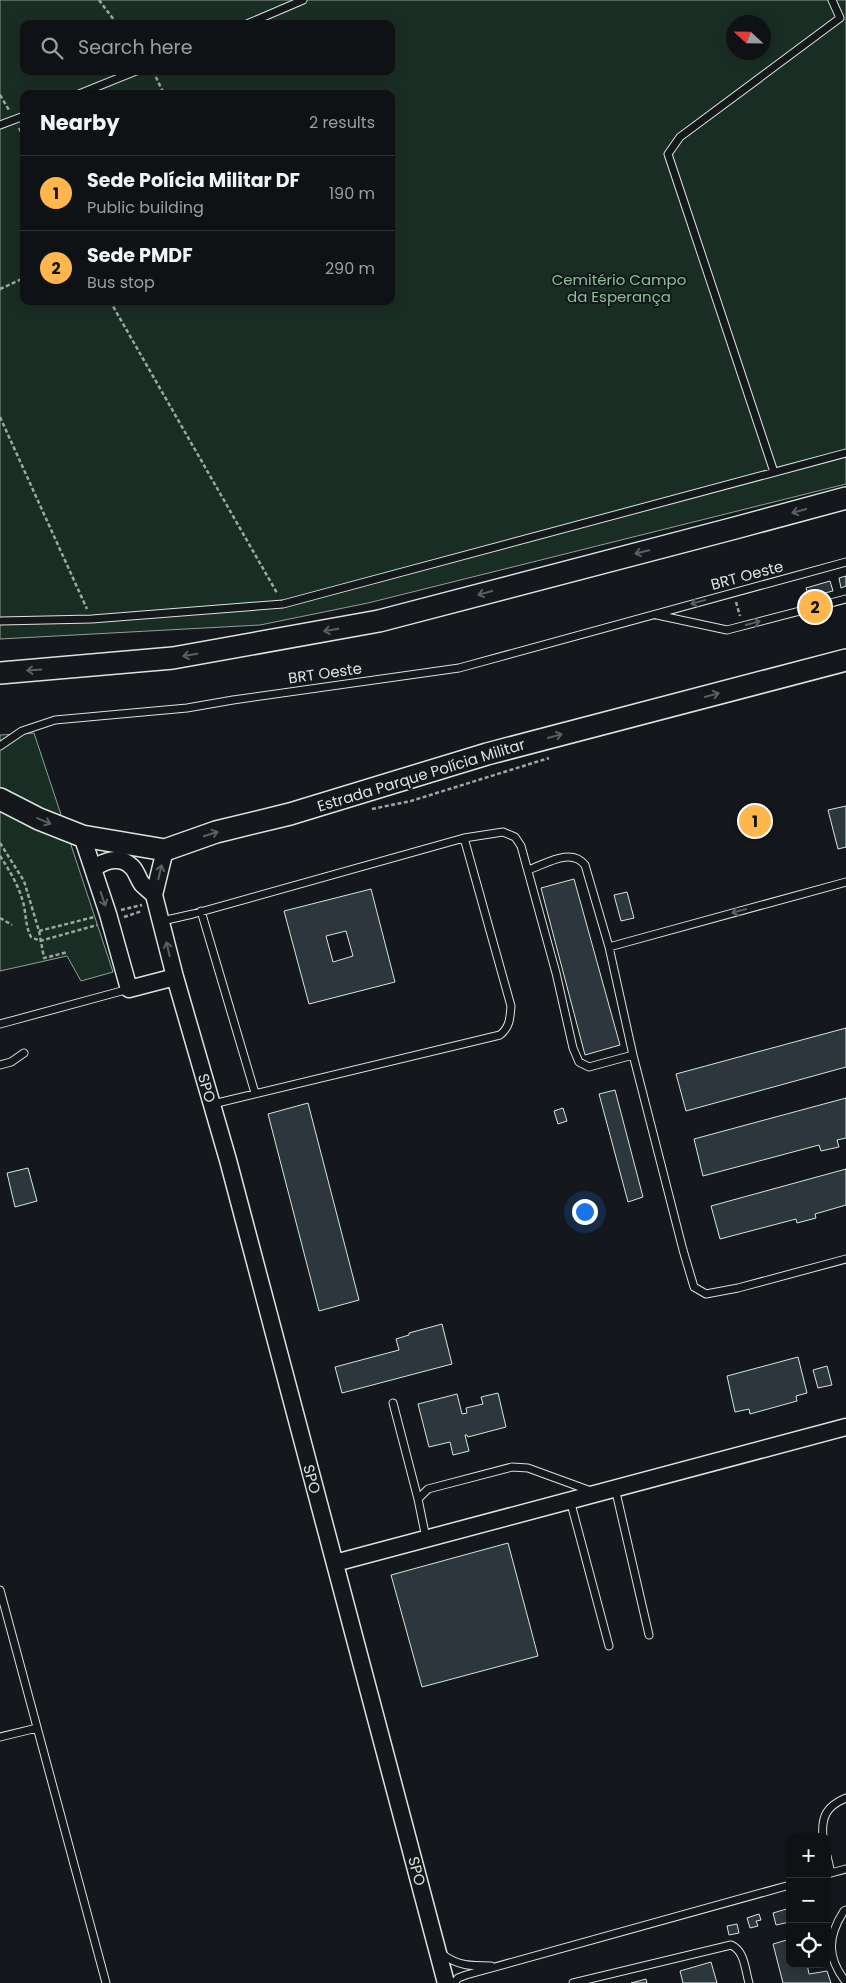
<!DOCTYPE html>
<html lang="en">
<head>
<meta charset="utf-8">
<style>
  :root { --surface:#0f1215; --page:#181b1e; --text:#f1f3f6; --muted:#9b9ea0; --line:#2f3234; --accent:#ffb74d }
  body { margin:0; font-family:Poppins,sans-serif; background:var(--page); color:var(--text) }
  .controls { position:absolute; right:15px; bottom:15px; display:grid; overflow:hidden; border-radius:10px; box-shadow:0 2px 12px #0003 }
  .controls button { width:45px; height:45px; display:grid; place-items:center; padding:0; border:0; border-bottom:1px solid var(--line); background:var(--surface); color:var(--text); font:25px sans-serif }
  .compass { position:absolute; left:726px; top:15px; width:45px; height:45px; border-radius:50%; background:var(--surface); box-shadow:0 2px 12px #0003; rotate:292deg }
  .you { position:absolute; left:584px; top:1211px; width:18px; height:18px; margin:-12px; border:4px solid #fff; border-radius:50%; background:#1a73e8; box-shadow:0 0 0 8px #1a73e833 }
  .badge { display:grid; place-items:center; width:32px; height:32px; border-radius:50%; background:var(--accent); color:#111; font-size:16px; font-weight:700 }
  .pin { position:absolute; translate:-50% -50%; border:2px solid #fff; box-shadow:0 1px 5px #0006 }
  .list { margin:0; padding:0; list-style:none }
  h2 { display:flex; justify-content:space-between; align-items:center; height:65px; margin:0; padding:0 20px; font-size:21px }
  h2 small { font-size:16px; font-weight:400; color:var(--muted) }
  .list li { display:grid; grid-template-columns:32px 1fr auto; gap:15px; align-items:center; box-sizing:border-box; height:75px; padding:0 20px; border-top:1px solid var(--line) }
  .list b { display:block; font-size:19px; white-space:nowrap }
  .list p { margin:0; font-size:16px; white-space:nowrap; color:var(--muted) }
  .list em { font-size:16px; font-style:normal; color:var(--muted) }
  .icon { flex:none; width:28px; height:28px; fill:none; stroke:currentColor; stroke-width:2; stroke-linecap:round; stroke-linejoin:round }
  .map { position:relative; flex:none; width:846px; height:1983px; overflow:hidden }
  .search { position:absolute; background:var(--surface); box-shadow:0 2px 12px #0003; left:20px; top:20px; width:375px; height:55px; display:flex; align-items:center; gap:12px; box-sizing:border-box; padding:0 18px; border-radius:10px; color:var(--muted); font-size:19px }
  .panel { position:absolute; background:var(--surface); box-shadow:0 2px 12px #0003; left:20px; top:90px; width:375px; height:215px; border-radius:10px }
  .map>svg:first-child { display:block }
</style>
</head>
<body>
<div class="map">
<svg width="846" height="1983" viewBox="0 0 846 1983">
  <rect width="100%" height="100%" fill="#14181c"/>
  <!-- green -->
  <path fill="#1a2d24" stroke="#939e99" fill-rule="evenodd" d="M 0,0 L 846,0 L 846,484 L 368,603 L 260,625 L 0,639 ZM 734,22 L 764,22 L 764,52 L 734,52 ZM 24,24 L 391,24 L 391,71 L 24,71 ZM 24,94 L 391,94 L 391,301 L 24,301 Z
    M 34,733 L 113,972 L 81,981 L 67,956 L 0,971 L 0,735 Z"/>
  <!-- building -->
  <path fill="#2c363c" stroke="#d8e6dc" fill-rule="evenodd" d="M 846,576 L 846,586 L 841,588 L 839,578 Z
    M 830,581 L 833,591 L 809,597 L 806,588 Z
    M 846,806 L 846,847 L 838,849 L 828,810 Z
    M 574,879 L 620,1045 L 585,1055 L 541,888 Z
    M 371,889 L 395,982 L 309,1004 L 284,911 ZM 346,931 L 353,956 L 333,962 L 326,936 Z
    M 627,892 L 634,918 L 621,921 L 614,895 Z
    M 846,1028 L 846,1067 L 686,1111 L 676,1074 Z
    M 615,1090 L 643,1197 L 628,1202 L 599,1094 Z
    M 846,1098 L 846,1138 L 837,1140 L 839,1147 L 821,1151 L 819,1145 L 703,1176 L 694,1139 Z
    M 308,1103 L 359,1300 L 319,1311 L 268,1114 Z
    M 563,1108 L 567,1121 L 558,1124 L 554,1111 Z
    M 28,1168 L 37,1201 L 15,1207 L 7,1173 Z
    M 846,1169 L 846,1205 L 815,1214 L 816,1218 L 797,1223 L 796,1219 L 720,1239 L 711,1206 Z
    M 442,1324 L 452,1364 L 342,1393 L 335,1367 L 399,1350 L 396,1339 L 409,1335 L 409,1333 Z
    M 798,1357 L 807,1393 L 796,1396 L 797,1401 L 750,1414 L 749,1409 L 735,1412 L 727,1376 Z
    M 827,1366 L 832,1385 L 818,1388 L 813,1370 Z
    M 498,1393 L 506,1427 L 468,1437 L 467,1435 L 465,1435 L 469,1451 L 453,1455 L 450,1442 L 429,1447 L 418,1404 L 457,1394 L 462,1414 L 467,1413 L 466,1408 L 483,1404 L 481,1397 Z
    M 508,1543 L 538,1656 L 422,1687 L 391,1575 Z
    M 790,1908 L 790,1922 L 776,1925 L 773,1913 Z
    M 759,1914 L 761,1920 L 756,1921 L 758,1926 L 750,1928 L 747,1918 Z
    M 737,1924 L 739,1933 L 729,1935 L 727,1926 Z
    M 790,1939 L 790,1964 L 807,1964 L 809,1974 L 827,1971 L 831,1983 L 783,1983 L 773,1944 Z
    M 711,1962 L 717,1983 L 683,1983 L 680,1971 Z
    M 646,1979 L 647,1983 L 631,1983 Z"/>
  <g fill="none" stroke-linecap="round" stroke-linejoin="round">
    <defs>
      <path id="service" d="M 247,24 L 303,0
        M 79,94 L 136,71
        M 0,125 L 24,116
        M 774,472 L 668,154 L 680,137 L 840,18 L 832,0
        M 657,615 L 727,630 L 846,599
        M 0,621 L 92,619 L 283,604 L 846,453
        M 0,746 L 22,731 L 55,720 L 187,708 L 233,700 L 459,668 L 846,562
        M 528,870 C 546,864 571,847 585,865 L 609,947 L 633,1055 L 683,1250 L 694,1287 L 706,1294 L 738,1288 L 846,1259
        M 201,911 L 255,1093
        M 162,921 L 193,914 L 464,838 L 503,832 L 515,837 L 521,846 L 556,973 L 573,1048 L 579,1062 L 589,1067 L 633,1055
        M 609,947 L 846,882
        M 0,1024 L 129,989
        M 0,1065 L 11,1062 L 24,1053
        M 213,1104 L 500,1035 C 510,1027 510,1018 511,1006 L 464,838
        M 393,1403 L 418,1499
        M 615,1488 L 649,1635
        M 570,1500 L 609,1646
        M 426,1538 L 418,1499 L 428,1489 L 512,1467 L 528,1468 L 591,1491
        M 0,1590 L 106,1983
        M 0,1737 L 37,1728
        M 823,1837 C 821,1816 827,1806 846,1798
        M 827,1856 L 831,1873
        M 827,1874 L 846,1869
        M 846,1910 L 844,1911 C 827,1937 827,1958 846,1982
        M 442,1954 C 458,1966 471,1966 491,1966
        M 454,1983 L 458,1978 L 466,1975 L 790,1885
        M 573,1983 L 731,1945 C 745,1951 745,1970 749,1983"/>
      <path id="tertiary" d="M 82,836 L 108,914 L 129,989 L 175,977
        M 165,850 L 154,895 L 175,977 L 228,1160 L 446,1983
        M 93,869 C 105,860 121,855 132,867 C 137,872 138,879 142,884 C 146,888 150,891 154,895
        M 335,1563 L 846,1427"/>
      <path id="primary" d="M 0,673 L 173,658 L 379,621 L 735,528 L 846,498
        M 0,799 L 39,819 L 82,836 L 165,850 L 216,832 L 290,814 L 487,754 L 846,660"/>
    </defs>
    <!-- service casing -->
    <use href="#service" stroke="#d8e6dc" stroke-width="9"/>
    <!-- tertiary casing -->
    <use href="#tertiary" stroke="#d8e6dc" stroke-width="19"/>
    <!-- primary casing -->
    <use href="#primary" stroke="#d8e6dc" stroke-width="24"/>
    <!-- path -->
    <path stroke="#9da8a2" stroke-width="2.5" stroke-dasharray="4 2.5" stroke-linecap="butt" d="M 99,0 L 117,24
      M 153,71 L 164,94
      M 0,95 L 9,110
      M 19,128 L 24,138
      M 0,289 L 24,278
      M 110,301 L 277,593
      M 0,417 L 87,609
      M 736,602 L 740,616
      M 372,809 L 411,801 L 549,758
      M 0,843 L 24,881 L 39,931 L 44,958 L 68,952
      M 0,856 C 10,871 20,888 24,906 C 26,917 26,927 31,937 L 40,941 L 97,925
      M 121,910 L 142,905
      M 124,917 L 142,911
      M 0,918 L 12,925
      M 39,931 L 94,917"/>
    <!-- service -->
    <use href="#service" stroke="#14181c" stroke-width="7"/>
    <!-- tertiary -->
    <use href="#tertiary" stroke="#14181c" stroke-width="16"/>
    <!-- primary -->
    <use href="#primary" stroke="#14181c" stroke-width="21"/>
  </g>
  <!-- one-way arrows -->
  <defs><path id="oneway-shaft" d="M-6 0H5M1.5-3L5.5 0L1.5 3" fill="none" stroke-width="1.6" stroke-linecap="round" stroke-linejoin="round" transform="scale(1.25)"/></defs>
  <g stroke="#59605f">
    <use href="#oneway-shaft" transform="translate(799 511) rotate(164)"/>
    <use href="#oneway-shaft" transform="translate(642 552) rotate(166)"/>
    <use href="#oneway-shaft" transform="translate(485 593) rotate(165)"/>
    <use href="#oneway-shaft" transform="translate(698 602) rotate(165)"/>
    <use href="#oneway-shaft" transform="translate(753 623) rotate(-15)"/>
    <use href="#oneway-shaft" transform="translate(331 630) rotate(170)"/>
    <use href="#oneway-shaft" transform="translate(190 655) rotate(170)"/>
    <use href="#oneway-shaft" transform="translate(34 670) rotate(176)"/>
    <use href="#oneway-shaft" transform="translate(712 695) rotate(-15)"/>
    <use href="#oneway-shaft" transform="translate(555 736) rotate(-15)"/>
    <use href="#oneway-shaft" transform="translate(44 821) rotate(23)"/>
    <use href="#oneway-shaft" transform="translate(211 834) rotate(-18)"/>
    <use href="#oneway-shaft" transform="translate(160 872) rotate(-77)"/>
    <use href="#oneway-shaft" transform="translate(103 899) rotate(71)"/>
    <use href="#oneway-shaft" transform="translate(739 911) rotate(165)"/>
    <use href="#oneway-shaft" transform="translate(168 949) rotate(-103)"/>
  </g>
  <g text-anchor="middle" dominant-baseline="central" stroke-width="4" stroke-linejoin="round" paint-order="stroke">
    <!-- park labels -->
    <g font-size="15" fill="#8ac095" stroke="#14181c">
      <text x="619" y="279">Cemitério Campo<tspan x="619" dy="17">da Esperança</tspan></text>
    </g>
    <!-- street labels -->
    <g font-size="15" fill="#d8e6dc" stroke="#14181c">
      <text transform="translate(747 575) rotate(-15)">BRT Oeste</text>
      <text transform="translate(325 673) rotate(-8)">BRT Oeste</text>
      <text transform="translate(421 775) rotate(-17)">Estrada Parque Polícia Militar</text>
      <text transform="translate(207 1088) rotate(74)">SPO</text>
      <text transform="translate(312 1479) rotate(75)">SPO</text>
      <text transform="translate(417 1871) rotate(75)">SPO</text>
    </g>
  </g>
</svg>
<div class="controls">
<button>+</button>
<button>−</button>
<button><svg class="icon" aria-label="locate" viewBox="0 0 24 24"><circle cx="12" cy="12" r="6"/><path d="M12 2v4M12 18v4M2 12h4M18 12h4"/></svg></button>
</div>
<svg class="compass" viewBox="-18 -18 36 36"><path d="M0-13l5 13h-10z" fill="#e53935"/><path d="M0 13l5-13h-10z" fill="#9b9ea0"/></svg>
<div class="you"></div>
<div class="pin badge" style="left:755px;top:821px">1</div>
<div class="pin badge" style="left:815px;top:607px">2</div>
<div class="search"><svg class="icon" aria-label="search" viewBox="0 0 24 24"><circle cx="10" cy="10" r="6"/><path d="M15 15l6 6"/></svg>Search here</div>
<section class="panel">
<h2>Nearby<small>2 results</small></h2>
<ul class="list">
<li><span class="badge">1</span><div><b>Sede Polícia Militar DF</b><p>Public building</p></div><em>190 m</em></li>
<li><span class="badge">2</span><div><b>Sede PMDF</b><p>Bus stop</p></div><em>290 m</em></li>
</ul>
</section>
</div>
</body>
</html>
